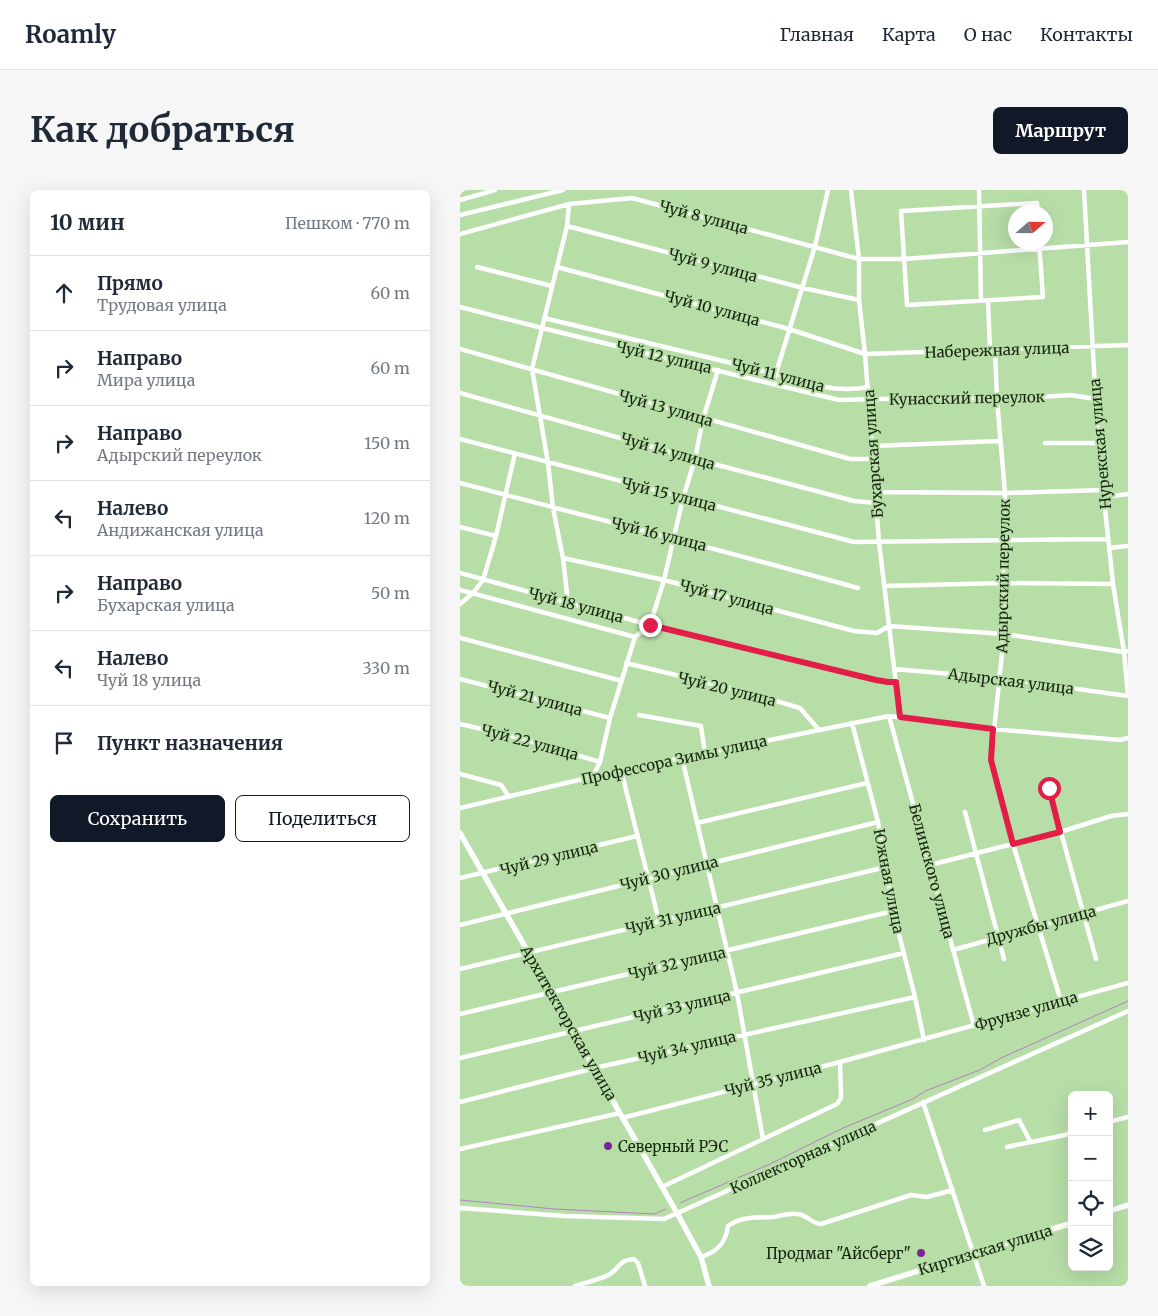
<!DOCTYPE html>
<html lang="ru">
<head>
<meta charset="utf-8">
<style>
  :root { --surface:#fff; --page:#f6f6f7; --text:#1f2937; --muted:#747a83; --line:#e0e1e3; --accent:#111827 }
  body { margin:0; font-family:Merriweather,serif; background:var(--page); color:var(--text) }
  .controls { position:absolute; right:15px; bottom:15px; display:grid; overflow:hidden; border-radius:8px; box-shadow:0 5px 20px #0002 }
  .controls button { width:45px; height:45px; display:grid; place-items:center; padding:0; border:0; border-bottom:1px solid var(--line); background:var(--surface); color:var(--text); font:25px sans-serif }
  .compass { position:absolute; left:548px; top:15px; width:45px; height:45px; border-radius:50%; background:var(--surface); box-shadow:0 5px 20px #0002; rotate:70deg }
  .stop { position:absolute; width:15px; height:15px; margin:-11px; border:4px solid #e11d48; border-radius:50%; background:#fff }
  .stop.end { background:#e11d48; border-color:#fff; box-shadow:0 1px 5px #0008 }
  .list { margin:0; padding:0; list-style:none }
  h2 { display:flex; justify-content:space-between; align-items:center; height:65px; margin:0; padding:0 20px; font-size:21px }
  h2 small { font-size:16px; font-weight:400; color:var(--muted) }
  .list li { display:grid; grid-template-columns:32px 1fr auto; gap:15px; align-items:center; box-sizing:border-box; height:75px; padding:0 20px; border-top:1px solid var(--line) }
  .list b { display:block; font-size:19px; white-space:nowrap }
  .list p { margin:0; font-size:16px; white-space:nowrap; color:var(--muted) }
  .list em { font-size:16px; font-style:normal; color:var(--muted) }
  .actions { display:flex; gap:10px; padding:15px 20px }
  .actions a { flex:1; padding:11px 0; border:1px solid var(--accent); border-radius:8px; text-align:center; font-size:18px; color:var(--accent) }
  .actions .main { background:var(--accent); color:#fff }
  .icon { flex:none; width:28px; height:28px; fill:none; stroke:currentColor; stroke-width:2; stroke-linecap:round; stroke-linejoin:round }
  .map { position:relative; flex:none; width:668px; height:1096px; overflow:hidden; border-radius:8px }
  header { display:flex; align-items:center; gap:30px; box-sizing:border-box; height:70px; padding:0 25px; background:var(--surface); border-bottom:1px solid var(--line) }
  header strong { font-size:24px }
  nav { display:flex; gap:28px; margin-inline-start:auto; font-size:18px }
  .intro { display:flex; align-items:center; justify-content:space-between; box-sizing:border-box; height:120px; padding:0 30px }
  h1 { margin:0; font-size:35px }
  .button { padding:12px 22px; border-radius:8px; background:var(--accent); color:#fff; font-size:18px; font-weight:700 }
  main { display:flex; gap:30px; padding:0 30px }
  aside { flex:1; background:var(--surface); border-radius:8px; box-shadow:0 5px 20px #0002 }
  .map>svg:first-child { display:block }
</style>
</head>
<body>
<header>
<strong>Roamly</strong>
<nav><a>Главная</a><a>Карта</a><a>О нас</a><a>Контакты</a></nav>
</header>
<div class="intro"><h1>Как добраться</h1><a class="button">Маршрут</a></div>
<main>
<aside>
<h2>10 мин<small>Пешком · 770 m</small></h2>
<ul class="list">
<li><svg class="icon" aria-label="ahead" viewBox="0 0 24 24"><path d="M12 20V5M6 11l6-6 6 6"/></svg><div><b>Прямо</b><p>Трудовая улица</p></div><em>60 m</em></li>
<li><svg class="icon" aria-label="right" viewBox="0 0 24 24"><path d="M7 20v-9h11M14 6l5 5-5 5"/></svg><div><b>Направо</b><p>Мира улица</p></div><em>60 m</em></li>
<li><svg class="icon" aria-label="right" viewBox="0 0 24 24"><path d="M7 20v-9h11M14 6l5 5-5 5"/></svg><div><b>Направо</b><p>Адырский переулок</p></div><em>150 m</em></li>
<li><svg class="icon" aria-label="left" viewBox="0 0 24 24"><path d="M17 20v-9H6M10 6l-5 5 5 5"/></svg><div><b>Налево</b><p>Андижанская улица</p></div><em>120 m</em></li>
<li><svg class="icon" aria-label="right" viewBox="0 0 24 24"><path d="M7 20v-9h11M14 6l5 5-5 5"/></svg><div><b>Направо</b><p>Бухарская улица</p></div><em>50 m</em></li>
<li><svg class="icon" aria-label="left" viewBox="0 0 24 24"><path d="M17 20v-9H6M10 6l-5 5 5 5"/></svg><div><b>Налево</b><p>Чуй 18 улица</p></div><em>330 m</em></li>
<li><svg class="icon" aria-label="arrive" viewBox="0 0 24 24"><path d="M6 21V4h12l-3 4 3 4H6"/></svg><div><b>Пункт назначения</b></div></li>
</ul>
<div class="actions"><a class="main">Сохранить</a><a>Поделиться</a></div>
</aside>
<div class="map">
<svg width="668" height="1096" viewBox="0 0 668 1096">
  <rect width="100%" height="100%" fill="#b8dea8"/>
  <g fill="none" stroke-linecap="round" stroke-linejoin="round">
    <!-- stream -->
    <path stroke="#b080c1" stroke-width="1" d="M 0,1010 L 94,1019 L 194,1024 L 206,1019
      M 220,1013 L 310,974 L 383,938 L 453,909 L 465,901 L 520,880 L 541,868 L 668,811"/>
    <!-- street -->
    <path stroke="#fff" stroke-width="4.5" d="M 391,0 L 399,69 L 399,110 L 405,164 L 419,352 L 440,527
      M 519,0 L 521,111
      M 624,0 L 638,253 L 653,394 L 664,462 L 668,506
      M 0,10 L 35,0
      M 578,22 L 577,13 L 441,21 L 447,115 L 583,107 L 579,52
      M 0,25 L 103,0
      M 107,36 L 343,98 L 399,110
      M 0,44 L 109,14 L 172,8 L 399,69 L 444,69 L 668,52
      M 17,77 L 92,96
      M 97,77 L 329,139 L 405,164 L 668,155
      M 528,110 L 530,161
      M 0,117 L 82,138 L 379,210 L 498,207 L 537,210 L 610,205 L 636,209
      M 84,128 C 152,144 220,161 288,177 C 327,186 368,205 408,197
      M 0,159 L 390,269 L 413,269
      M 535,160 L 537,210 L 545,303 L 543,393 L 544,444 L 531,570 L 553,654 L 601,811
      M 313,193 L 355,56 L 368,0
      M 0,203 L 235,269 L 394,311 L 417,313
      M 0,249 L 394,352 L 648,349
      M 585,253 L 638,253
      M 412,256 L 540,251
      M 0,293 C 133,328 266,361 398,398
      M 416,302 L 545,303 L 643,300
      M 644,307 L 668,304
      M 0,337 L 36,346
      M 649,358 L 668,356
      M 103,368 L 204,390 L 394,441 L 417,443 L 429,436 L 544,444 L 664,462 L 668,461
      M 0,383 L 190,435 L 416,490 L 428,492 L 436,492
      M 424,396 L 543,393 L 653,394
      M 0,400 L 175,447
      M 108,413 L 103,368 L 93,318 L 88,273 L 72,179 L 107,36 L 109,14
      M 0,414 L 13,403 L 23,390 L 36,346 L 55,263
      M 0,448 L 162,491
      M 166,473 L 286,502 L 340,518 L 359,540
      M 434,479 L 538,488 L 668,506
      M 0,489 L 150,528
      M 179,525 L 241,536 L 245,563
      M 429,526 L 514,836
      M 392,533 L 418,632 L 433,721 L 455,807 L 464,850
      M 0,534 L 60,548 L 140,572
      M 222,568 L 277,803 L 303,949
      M 161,580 L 199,731
      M 0,584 L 41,595 L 49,607
      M 133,586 L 140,572 L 150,528 L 175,447 L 190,435 L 204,390 L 223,308 L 235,269 L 243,229 L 258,180
      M 589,599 L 636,769
      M 0,618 L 161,580 L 429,526 L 533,539 L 660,550 L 668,548
      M 505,622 L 544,769
      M 237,633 L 407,593
      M 470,675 L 600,642 L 651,626 L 668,624
      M 0,688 L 177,646
      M 0,735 L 418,632
      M 493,760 L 668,711
      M 0,779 L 426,677
      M 0,824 L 433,721
      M 0,868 L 444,763
      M 0,912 L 139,877 L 455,807
      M 463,912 L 524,1096
      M 162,928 L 380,872 L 668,793
      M 649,932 L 668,927
      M 525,940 L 559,930 L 570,951
      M 547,957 C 569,952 590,949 612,943
      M 0,959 L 160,923
      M 202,997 L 377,914 L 381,908 L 380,872
      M 0,1018 L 104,1026 L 204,1029 L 668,821
      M 241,1067 C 257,1062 266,1053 268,1036 C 282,1026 296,1028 313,1027 C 321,1026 329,1023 337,1024 C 346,1024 352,1034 361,1034 L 451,1005 L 467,1007 L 493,1000
      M 115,1096 C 126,1092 140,1090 150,1084 C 161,1077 157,1071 174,1069 L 178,1073 L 185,1096"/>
    <!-- secondary -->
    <path stroke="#fff" stroke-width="5.5" d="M 0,643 L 217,1023 L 241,1067 L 249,1096
      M 649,1021 L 668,1015
      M 410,1096 L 612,1033"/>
  </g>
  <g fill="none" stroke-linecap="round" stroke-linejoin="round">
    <!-- route -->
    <path stroke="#e11d48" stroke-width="6" d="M 190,435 L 416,490 L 428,492 L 436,492 L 440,527 L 533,539 L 531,570 L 553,654 L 600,642 L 589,598"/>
  </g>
  <!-- markers -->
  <g fill="#7b2695" stroke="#b8dea8" stroke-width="2">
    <circle cx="148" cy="956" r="5"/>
    <circle cx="461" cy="1063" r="5"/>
  </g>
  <g text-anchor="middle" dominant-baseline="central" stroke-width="4" stroke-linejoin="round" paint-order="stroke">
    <!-- street labels -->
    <g font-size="15" fill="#16240f" stroke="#b8dea8">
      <text transform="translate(244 27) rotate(15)">Чуй 8 улица</text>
      <text transform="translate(253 75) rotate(15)">Чуй 9 улица</text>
      <text transform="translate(252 118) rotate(15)">Чуй 10 улица</text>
      <text transform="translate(537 160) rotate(-2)">Набережная улица</text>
      <text transform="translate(204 167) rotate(13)">Чуй 12 улица</text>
      <text transform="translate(318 185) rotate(14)">Чуй 11 улица</text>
      <text transform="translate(507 208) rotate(-1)">Кунасский переулок</text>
      <text transform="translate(206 218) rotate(16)">Чуй 13 улица</text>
      <text transform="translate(640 254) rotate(-95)">Нурекская улица</text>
      <text transform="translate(208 261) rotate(16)">Чуй 14 улица</text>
      <text transform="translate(413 264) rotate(-94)">Бухарская улица</text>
      <text transform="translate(209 304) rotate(14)">Чуй 15 улица</text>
      <text transform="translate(199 344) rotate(14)">Чуй 16 улица</text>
      <text transform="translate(543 386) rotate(-89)">Адырский переулок</text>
      <text transform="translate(267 407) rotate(15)">Чуй 17 улица</text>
      <text transform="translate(116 415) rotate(15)">Чуй 18 улица</text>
      <text transform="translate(551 491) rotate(7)">Адырская улица</text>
      <text transform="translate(267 499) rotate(14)">Чуй 20 улица</text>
      <text transform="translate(75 508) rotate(15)">Чуй 21 улица</text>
      <text transform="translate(70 552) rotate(15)">Чуй 22 улица</text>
      <text transform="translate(214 570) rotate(-12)">Профессора Зимы улица</text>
      <text transform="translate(89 668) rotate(-14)">Чуй 29 улица</text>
      <text transform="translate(472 681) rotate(75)">Белинского улица</text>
      <text transform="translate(209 683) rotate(-14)">Чуй 30 улица</text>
      <text transform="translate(429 691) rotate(79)">Южная улица</text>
      <text transform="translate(213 728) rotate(-13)">Чуй 31 улица</text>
      <text transform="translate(581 735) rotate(-15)">Дружбы улица</text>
      <text transform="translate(217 773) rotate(-13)">Чуй 32 улица</text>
      <text transform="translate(222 816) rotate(-13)">Чуй 33 улица</text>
      <text transform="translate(566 821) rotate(-16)">Фрунзе улица</text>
      <text transform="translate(109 833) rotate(60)">Архитекторская улица</text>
      <text transform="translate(227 857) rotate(-13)">Чуй 34 улица</text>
      <text transform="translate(313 889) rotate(-14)">Чуй 35 улица</text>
      <text transform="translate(343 967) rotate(-24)">Коллекторная улица</text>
      <text transform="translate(525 1060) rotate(-17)">Киргизская улица</text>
    </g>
    <!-- poi labels -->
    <g font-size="15" fill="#16240f" stroke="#b8dea8" text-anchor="start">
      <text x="158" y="956">Северный РЭС</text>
      <text x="451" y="1063" text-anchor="end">Продмаг "Айсберг"</text>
    </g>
  </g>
</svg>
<div class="controls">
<button>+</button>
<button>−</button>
<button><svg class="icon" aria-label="locate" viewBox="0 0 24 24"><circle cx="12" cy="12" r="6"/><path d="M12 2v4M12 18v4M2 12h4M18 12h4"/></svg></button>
<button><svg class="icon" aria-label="layers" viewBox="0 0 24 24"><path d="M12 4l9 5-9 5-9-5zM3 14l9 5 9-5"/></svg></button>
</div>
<svg class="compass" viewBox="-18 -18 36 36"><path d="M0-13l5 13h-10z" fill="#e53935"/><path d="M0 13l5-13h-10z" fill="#747a83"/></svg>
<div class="stop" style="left:589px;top:598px"></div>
<div class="stop end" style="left:190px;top:435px"></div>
</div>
</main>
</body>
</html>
